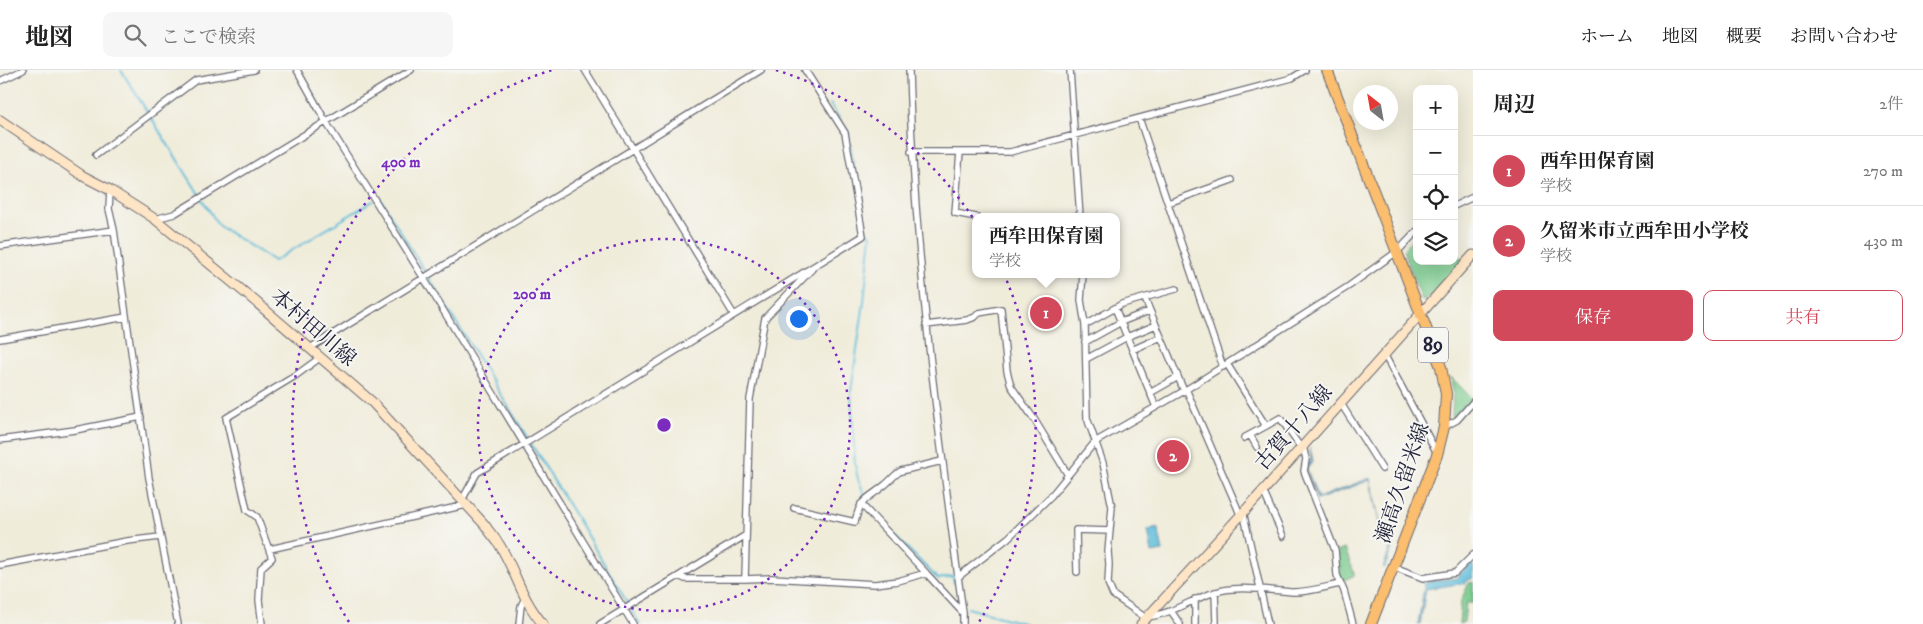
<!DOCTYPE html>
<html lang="ja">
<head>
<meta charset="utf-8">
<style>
  :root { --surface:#fff; --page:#f6f6f6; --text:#222; --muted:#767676; --line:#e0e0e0; --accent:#d1495b }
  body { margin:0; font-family:"IM FELL DW Pica","Noto Serif JP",serif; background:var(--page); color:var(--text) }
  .controls { position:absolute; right:15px; top:15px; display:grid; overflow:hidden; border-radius:10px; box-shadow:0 5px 20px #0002 }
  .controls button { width:45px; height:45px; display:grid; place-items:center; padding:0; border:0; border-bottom:1px solid var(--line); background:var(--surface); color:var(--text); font:25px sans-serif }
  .compass { position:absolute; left:1353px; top:15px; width:45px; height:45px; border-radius:50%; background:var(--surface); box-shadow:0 5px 20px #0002; rotate:329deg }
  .you { position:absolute; left:798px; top:248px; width:18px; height:18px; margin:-12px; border:4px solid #fff; border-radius:50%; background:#1a73e8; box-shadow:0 0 0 8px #1a73e833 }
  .badge { display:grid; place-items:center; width:32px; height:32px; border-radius:50%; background:var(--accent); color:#fff; font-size:16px; font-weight:700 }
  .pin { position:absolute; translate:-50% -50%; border:2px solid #fff; box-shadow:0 1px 5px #0006 }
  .popup { position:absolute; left:972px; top:143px; width:148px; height:65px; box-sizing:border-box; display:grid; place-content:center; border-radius:10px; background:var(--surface); filter:drop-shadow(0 1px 4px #0005); font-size:16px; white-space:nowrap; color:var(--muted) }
  .popup b { font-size:19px; color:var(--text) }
  .popup::after { content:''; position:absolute; left:50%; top:100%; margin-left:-10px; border:10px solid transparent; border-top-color:var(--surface) }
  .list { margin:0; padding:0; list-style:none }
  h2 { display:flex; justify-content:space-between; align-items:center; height:65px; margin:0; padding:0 20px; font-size:21px }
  h2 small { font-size:16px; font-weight:400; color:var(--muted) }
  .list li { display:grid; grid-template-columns:32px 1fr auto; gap:15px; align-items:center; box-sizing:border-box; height:70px; padding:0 20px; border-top:1px solid var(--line) }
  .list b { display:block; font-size:19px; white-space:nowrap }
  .list p { margin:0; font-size:16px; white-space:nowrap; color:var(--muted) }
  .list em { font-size:16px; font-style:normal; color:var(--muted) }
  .actions { display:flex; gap:10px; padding:15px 20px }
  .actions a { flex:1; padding:11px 0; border:1px solid var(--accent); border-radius:10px; text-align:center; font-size:18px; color:var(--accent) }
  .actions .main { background:var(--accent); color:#fff }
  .icon { flex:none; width:28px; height:28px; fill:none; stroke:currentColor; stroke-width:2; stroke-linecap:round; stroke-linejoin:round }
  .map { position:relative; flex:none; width:1473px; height:554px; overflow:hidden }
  header { display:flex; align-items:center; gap:30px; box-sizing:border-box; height:70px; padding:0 25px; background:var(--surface); border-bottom:1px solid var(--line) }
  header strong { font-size:24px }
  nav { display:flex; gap:28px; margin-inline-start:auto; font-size:18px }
  .search { width:350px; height:45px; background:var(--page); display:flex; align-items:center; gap:12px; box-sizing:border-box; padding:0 18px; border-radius:10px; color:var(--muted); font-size:19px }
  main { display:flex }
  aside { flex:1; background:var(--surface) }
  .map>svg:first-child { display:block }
</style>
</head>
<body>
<header>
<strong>地図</strong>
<div class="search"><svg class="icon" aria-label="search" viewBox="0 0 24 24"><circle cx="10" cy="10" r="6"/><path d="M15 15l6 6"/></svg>ここで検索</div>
<nav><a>ホーム</a><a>地図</a><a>概要</a><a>お問い合わせ</a></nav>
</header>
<main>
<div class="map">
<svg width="1473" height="554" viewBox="0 0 1473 554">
  <rect width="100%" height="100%" fill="#f6f6f2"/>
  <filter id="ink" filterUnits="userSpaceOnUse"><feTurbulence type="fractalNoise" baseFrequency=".02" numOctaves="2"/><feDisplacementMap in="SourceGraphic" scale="10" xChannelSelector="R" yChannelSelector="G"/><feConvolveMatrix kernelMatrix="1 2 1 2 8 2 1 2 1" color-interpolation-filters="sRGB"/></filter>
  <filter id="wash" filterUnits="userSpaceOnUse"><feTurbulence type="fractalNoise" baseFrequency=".0096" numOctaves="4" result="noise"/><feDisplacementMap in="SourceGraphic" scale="20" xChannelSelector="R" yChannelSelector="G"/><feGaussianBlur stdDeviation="1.12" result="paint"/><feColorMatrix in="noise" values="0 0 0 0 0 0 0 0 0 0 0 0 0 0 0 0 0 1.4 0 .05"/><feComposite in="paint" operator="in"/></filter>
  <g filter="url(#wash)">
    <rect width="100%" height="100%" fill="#f0ecda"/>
    <!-- green -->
    <path fill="#78ca8c" stroke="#4d7664" d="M 1417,164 L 1417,191 L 1454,191 L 1454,183 L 1458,182 L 1462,191 L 1425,231 L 1422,230 L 1403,180 Z
      M 1451,307 L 1473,329 L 1456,349 L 1452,348 L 1453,322 Z
      M 1345,479 L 1355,505 L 1342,511 L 1340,506 L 1338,481 Z
      M 1473,512 L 1473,533 L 1466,533 L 1464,552 L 1459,554 L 1461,530 L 1469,513 Z"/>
    <!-- water -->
    <path fill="#5bbbd9" stroke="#3e6e8a" d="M 1310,378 L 1313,391 L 1307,399 L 1308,402 L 1318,428 L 1370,408 L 1382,462 L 1393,474 L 1385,498 L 1383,497 L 1392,474 L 1381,462 L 1370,410 L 1317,430 L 1307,402 L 1306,398 L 1311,390 Z
      M 1158,458 L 1163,481 L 1152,483 L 1148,460 Z
      M 1470,493 L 1473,496 L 1473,508 L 1466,511 L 1465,513 L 1426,519 L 1420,554 L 1418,554 L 1425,512 L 1457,508 Z"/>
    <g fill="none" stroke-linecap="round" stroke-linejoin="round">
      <!-- stream -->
      <path stroke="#5bbbd9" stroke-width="2" d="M 121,0 L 219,156 L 274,191 L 373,131
        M 830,34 L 848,62 L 855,104
        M 377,129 L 379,127 L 573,442 L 640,554
        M 864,160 L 871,165 L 864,232 L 851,321 L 855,394 L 858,409 L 872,442
        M 887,458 L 938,509 L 953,506 L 954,513
        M 968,538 L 1026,554"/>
    </g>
  </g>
  <g filter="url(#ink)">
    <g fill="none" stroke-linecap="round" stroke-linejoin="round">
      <defs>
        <path id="minor" d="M 297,0 L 326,52 L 423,207 L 633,554
          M 585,0 L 734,245
          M 909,0 C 914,182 938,362 963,543 L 963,554
          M 1070,0 L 1080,147
          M 0,11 L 23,0
          M 1139,48 L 1223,297
          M 911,82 L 1010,82 L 1292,8 L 1305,0
          M 960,82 L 955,143 L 976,147
          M 96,85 L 196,10 L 254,0
          M 110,120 L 109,139 L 114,160 L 149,408 L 178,554
          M 1168,133 L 1232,110
          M 1454,136 L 1473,127
          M 155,149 L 174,144 L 411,0
          M 0,176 L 114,160
          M 1083,204 L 1081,230 L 1085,255 L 1087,348 L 1103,393 L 1112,437 L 1108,482 L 1109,494 L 1108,513 L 1113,525 L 1146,548
          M 1145,229 L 1184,321
          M 1115,238 L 1156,337
          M 926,255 L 967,250 L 975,247 L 979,243 L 1001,239 L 1007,301 L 1011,316 L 1034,349 L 1068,405
          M 1085,255 L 1122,234 L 1176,219
          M 0,269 L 126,247
          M 1085,272 L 1121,252 L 1149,241
          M 310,278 L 761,0
          M 1132,280 L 1161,267
          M 1384,284 L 1437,383
          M 1086,289 L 1127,267 L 1156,255
          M 1227,294 L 1266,356 L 1280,348 L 1301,378
          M 1186,319 L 1240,444
          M 1150,323 L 1178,307
          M 1340,332 L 1382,399
          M 1444,357 L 1457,350 L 1473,332
          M 1250,365 L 1257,377
          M 1244,368 L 1266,356
          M 0,370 L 75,360 L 141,347
          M 1303,376 L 1306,389 L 1304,401 L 1335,480 L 1337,505 L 1344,521 L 1353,554
          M 1263,421 L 1283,466
          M 462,430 L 477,403 L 863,166 L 845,63 L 805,0
          M 861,434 L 926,503
          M 794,438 L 855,452 C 861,426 869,429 886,414 C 891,410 895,404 901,401 L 942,391
          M 1243,441 L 1268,554
          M 270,479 L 466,435
          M 0,495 L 127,471 L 160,467
          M 1394,497 L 1423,508 L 1455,503 L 1473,485
          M 1077,502 L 1076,460 L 1110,461
          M 679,506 L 685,509 L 745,509 L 772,508 L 875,514 L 898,511 L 926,503 L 963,543
          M 958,507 L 1008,468 L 1051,426 L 1095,372 L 1184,321 L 1349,216 L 1398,181 L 1417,161
          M 745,509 L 750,329 L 765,248 L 812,199
          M 1215,522 L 1216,552
          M 1171,541 L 1180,554
          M 1148,547 C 1178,543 1202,521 1232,519 C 1253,517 1274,521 1294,522 C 1310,522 1325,517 1340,514
          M 262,554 L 259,530 L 261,498 L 272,488 L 257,447 L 247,440 L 226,348 L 295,306 L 321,287
          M 519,554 L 521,536 L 525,528
          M 600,554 L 746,465
          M 1195,554 L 1195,529"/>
        <path id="secondary" d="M 0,50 L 83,106 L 110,120 L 155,149 L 249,226 L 372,332 L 485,455 C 489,462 495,468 499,474 C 516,501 521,529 543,554
          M 1141,554 L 1263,421 L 1473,185"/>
        <path id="primary" d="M 1327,0 L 1441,297 L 1446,324 L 1444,357 L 1437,385 L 1371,554"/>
      </defs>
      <!-- minor casing -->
      <use href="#minor" stroke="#6a6973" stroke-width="8"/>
      <!-- secondary casing -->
      <use href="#secondary" stroke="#6a6973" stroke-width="11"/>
      <!-- primary casing -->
      <use href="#primary" stroke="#6a6973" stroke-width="12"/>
      <!-- minor -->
      <use href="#minor" stroke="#fff" stroke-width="5.5"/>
      <!-- secondary -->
      <use href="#secondary" stroke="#fde5c5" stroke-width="9"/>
      <!-- primary -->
      <use href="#primary" stroke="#fbbd6e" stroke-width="10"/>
    </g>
  </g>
  <!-- distance rings -->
  <g fill="none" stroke="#7b2cbf" stroke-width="2.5" stroke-dasharray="2.5 5">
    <circle cx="664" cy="355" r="186"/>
    <path d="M349 552A372 372 0 0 1 552 0M776 0A372 372 0 0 1 979 552"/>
  </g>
  <g text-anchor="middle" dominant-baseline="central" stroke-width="4" stroke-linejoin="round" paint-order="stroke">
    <!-- shield labels -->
    <rect fill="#f6f6f2" stroke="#626272" stroke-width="1" x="1418" y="257.5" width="30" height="35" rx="4"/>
    <g font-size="20" font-weight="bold" fill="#22223b">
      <text x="1433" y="275">89</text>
    </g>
    <!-- street labels -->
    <g font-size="21" fill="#22223b" stroke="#f6f6f2">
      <text transform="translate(313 258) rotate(41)">本村田川線</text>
      <text transform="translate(1294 358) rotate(-49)">古賀十八線</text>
      <text transform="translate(1403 413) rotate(-71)">瀬高久留米線</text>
    </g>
  </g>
  <circle cx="664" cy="355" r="8" fill="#7b2cbf" stroke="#f6f6f2" stroke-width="2.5"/>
  <g font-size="15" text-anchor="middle" font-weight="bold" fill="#7b2cbf" stroke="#f6f6f2" stroke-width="4" stroke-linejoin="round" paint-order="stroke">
    <text x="401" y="97">400 m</text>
    <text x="532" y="229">200 m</text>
  </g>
</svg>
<div class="controls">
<button>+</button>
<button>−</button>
<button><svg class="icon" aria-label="locate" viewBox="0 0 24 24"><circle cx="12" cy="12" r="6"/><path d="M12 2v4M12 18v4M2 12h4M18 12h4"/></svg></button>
<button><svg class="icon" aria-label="layers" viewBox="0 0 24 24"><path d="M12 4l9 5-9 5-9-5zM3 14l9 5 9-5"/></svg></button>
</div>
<svg class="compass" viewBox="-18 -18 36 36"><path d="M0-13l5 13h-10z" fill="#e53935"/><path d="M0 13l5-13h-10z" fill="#767676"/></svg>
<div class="you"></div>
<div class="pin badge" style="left:1046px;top:243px">1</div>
<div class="popup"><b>西牟田保育園</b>学校</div>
<div class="pin badge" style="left:1173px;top:386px">2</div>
</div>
<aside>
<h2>周辺<small>2件</small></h2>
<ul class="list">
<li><span class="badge">1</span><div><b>西牟田保育園</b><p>学校</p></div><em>270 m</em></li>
<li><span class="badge">2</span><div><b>久留米市立西牟田小学校</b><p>学校</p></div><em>430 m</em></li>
</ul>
<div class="actions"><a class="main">保存</a><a>共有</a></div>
</aside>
</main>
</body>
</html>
